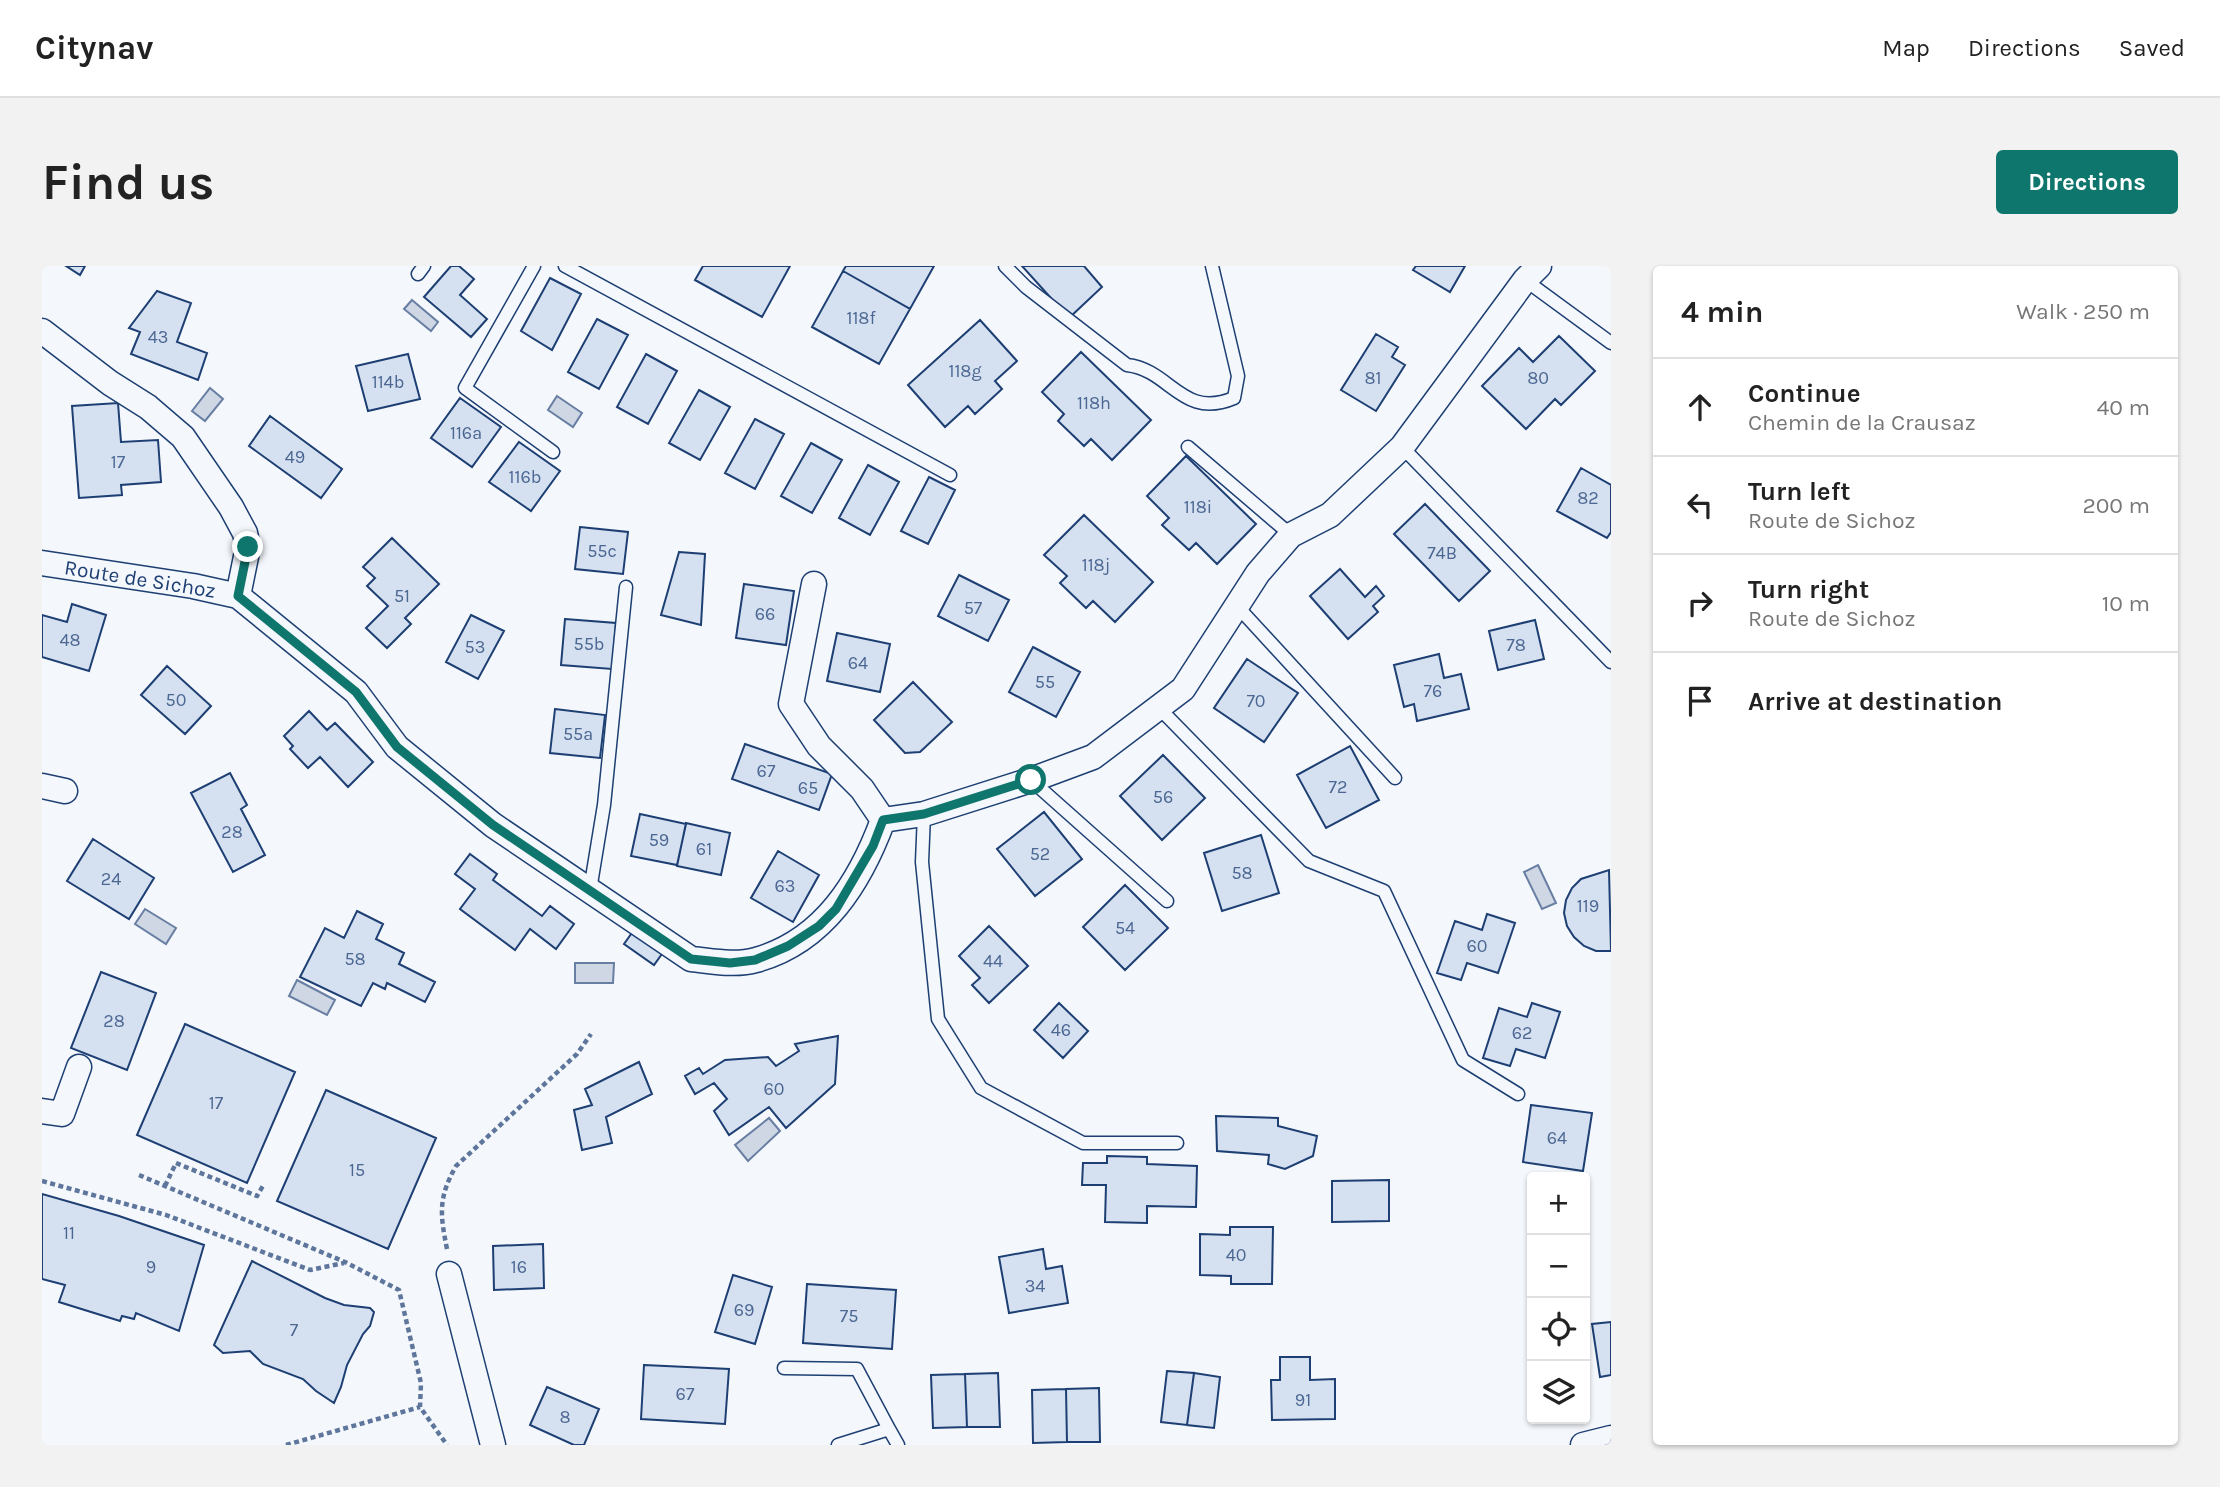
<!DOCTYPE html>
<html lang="en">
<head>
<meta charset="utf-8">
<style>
  :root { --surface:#fff; --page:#f2f2f2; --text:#222; --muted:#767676; --line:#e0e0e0; --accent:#0f766e }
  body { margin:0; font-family:Karla,sans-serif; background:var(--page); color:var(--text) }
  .controls { position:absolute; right:21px; bottom:21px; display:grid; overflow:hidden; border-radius:7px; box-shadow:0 2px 5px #0004 }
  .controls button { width:63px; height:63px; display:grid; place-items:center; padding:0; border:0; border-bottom:2px solid var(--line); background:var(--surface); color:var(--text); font:35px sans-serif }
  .stop { position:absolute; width:21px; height:21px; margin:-16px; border:5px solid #0f766e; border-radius:50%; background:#fff }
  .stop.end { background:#0f766e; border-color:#fff; box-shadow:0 2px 7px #0008 }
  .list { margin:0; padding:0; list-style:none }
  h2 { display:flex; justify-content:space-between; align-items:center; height:91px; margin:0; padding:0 28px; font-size:30px }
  h2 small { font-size:23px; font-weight:400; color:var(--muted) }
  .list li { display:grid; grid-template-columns:46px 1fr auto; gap:21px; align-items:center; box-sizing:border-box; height:98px; padding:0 28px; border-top:2px solid var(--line) }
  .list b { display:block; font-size:26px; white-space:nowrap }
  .list p { margin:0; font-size:23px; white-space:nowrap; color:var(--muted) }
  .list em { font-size:23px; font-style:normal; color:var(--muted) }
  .icon { flex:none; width:38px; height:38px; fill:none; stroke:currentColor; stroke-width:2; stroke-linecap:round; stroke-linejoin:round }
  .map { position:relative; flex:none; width:1569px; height:1179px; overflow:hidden; border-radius:7px }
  header { display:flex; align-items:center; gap:42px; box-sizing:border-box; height:98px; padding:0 35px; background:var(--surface); border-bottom:2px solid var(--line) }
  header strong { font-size:33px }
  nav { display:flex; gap:38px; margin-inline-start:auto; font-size:24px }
  .intro { display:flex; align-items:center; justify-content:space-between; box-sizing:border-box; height:168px; padding:0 42px }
  h1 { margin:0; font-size:49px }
  .button { padding:18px 32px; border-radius:7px; background:var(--accent); color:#fff; font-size:24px; font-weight:700 }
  main { display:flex; gap:42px; padding:0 42px }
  aside { flex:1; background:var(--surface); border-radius:7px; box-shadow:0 2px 5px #0004 }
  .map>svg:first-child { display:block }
</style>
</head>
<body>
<header>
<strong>Citynav</strong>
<nav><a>Map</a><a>Directions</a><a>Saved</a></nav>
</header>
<div class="intro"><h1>Find us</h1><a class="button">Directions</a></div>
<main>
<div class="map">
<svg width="1569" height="1179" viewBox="0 0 1569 1179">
  <rect width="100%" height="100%" fill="#f4f7fb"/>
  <!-- water -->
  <path fill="#cfd7e4" stroke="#687fa3" stroke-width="2" d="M 370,34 L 396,56 L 389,65 L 362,43 Z
    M 168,122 L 181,133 L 163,155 L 150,145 Z
    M 515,130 L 540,147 L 531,161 L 506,144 Z
    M 1496,599 L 1514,637 L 1500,643 L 1482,606 Z
    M 103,643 L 134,662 L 124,678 L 93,658 Z
    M 533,697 L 572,697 L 571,717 L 533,717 Z
    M 255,714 L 293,734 L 285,749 L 247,730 Z
    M 727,852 L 738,865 L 706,895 L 693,879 Z"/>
  <!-- building -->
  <path fill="#d5e0f0" stroke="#1d3f73" stroke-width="2" d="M 24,0 L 43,0 L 38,9 Z
    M 409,0 L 417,0 L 432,13 L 418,29 L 445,53 L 429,71 L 382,31 Z
    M 661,0 L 748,0 L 720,51 L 653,14 Z
    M 804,0 L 892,0 L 868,43 L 801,5 Z
    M 980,0 L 1042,0 L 1060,21 L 1027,52 Z
    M 1374,0 L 1423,0 L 1408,26 L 1371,4 Z
    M 801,5 L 868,43 L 837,98 L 770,61 Z
    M 508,12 L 539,28 L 510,84 L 479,65 Z
    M 115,25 L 149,37 L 135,76 L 165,87 L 156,114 L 89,88 L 98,66 L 87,62 Z
    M 555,53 L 586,69 L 557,123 L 526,106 Z
    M 938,54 L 975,95 L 953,115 L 960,123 L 933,148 L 926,140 L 903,161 L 866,119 Z
    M 1334,68 L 1356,81 L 1350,91 L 1363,99 L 1334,145 L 1299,124 Z
    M 1517,70 L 1553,105 L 1519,139 L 1513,133 L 1484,163 L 1440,120 L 1477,82 L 1491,96 Z
    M 1039,86 L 1109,154 L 1070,194 L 1049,173 L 1042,180 L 1016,155 L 1022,148 L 1000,126 Z
    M 366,88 L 378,133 L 326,145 L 314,100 Z
    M 604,88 L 635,105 L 606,158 L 575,141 Z
    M 657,124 L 688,141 L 658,194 L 627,177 Z
    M 418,132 L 459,161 L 430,201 L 389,172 Z
    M 76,137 L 79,176 L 116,174 L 119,216 L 79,219 L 80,229 L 37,232 L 30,140 Z
    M 228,150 L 300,203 L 279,232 L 207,180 Z
    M 713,153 L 742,168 L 713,223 L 683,207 Z
    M 477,176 L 518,205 L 489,245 L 447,216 Z
    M 769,177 L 800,194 L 770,247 L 739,230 Z
    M 1144,190 L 1214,258 L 1175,298 L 1154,277 L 1147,284 L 1120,259 L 1127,252 L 1105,230 Z
    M 826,199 L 857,216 L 828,269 L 797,252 Z
    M 1539,202 L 1569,219 L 1569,266 L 1565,272 L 1515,245 Z
    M 887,211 L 913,224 L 886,278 L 859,265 Z
    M 1383,238 L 1448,305 L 1417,335 L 1352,268 Z
    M 1042,249 L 1111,316 L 1073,356 L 1051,335 L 1044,342 L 1018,317 L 1025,310 L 1002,289 Z
    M 538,261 L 586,266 L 581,308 L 533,303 Z
    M 350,272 L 397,318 L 363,352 L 369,358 L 345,382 L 324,362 L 346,340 L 325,320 L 333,312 L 321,301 Z
    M 637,286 L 663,288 L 659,359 L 619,349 Z
    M 1298,303 L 1323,331 L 1334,320 L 1342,330 L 1331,340 L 1336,346 L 1306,373 L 1268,330 Z
    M 917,309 L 967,334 L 946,375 L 896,350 Z
    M 702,318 L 752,325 L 744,379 L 694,372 Z
    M 30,338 L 64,349 L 47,405 L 0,391 L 0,349 L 25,356 Z
    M 429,349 L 462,365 L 436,413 L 404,396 Z
    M 523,353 L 574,357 L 570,403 L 519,399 Z
    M 1493,354 L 1502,393 L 1456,404 L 1447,365 Z
    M 795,367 L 848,378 L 838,426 L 785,415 Z
    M 991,381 L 1038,406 L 1014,451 L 967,426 Z
    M 1397,388 L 1402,412 L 1419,408 L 1427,443 L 1375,455 L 1372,438 L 1362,441 L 1352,399 Z
    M 1205,393 L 1256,427 L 1222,476 L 1172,442 Z
    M 125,400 L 169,440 L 143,468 L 99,429 Z
    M 871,416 L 910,456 L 878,486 L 863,487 L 832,454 Z
    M 513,443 L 563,449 L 558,492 L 508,487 Z
    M 267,445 L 285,464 L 293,457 L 331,496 L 306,521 L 278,491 L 266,502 L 248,483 L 251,480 L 242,470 Z
    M 703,478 L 790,508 L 777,544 L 690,513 Z
    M 1308,480 L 1337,534 L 1284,562 L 1255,509 Z
    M 1121,489 L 1163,532 L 1120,574 L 1078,530 Z
    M 188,507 L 205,539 L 199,543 L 223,589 L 191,606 L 149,527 Z
    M 1002,546 L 1040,593 L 993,630 L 955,583 Z
    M 598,548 L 644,558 L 635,599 L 589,590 Z
    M 644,557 L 688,567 L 679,609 L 635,600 Z
    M 1219,569 L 1237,627 L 1180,645 L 1162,587 Z
    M 51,573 L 112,612 L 87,653 L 25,615 Z
    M 736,585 L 777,609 L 751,656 L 709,632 Z
    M 428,588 L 455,608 L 451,614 L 500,650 L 508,640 L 532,658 L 514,683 L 488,663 L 473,684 L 418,643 L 433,623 L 413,608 Z
    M 1567,604 L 1569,685 L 1554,685 L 1542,680 L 1532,671 L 1525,660 L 1522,647 L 1524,634 L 1530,622 L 1539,613 Z
    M 1083,619 L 1126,662 L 1083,704 L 1041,661 Z
    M 315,645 L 341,658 L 334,673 L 362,687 L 357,698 L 393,716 L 383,736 L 345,717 L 343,723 L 331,717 L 319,740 L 258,711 L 283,662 L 302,672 Z
    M 1445,648 L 1473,657 L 1456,707 L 1425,697 L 1419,714 L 1395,707 L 1413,655 L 1440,664 Z
    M 947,660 L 986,700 L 947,737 L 930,719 L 938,712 L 917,690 Z
    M 592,664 L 622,685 L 612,699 L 582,678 Z
    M 59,706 L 114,727 L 85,804 L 29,782 Z
    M 1017,737 L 1046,765 L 1021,792 L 992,764 Z
    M 1490,737 L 1518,746 L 1503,792 L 1474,783 L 1468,800 L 1441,792 L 1457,742 L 1485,751 Z
    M 143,758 L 253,806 L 205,917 L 95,869 Z
    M 796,770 L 793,818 L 744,862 L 727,841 L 687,869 L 672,845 L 685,833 L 672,817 L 653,828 L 643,810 L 657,802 L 661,808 L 683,794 L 726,791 L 734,800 L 757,785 L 753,778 Z
    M 597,796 L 610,828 L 564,851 L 570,877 L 540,884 L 532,844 L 550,839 L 543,823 Z
    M 284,824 L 394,872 L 346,983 L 235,935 Z
    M 1489,839 L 1550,847 L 1541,905 L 1481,896 Z
    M 1174,850 L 1236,852 L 1236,860 L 1275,870 L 1271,890 L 1243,903 L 1226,898 L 1227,889 L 1175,885 Z
    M 1065,890 L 1105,891 L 1105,898 L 1155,900 L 1154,941 L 1105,940 L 1105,957 L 1063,956 L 1064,919 L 1040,919 L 1041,897 L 1065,897 Z
    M 1347,914 L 1347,955 L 1290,956 L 1290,915 Z
    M 0,928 L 77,950 L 162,979 L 137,1065 L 94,1047 L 92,1053 L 80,1050 L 78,1055 L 17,1036 L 23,1019 L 0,1013 Z
    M 1188,961 L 1231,961 L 1230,1018 L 1189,1018 L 1189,1010 L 1158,1009 L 1158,968 L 1188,969 Z
    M 501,978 L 502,1022 L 452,1024 L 451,980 Z
    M 1001,983 L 1004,1003 L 1020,1000 L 1026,1037 L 967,1047 L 957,991 Z
    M 210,995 L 283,1032 L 302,1039 L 328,1042 L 332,1046 L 328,1060 L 321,1068 L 305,1099 L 299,1121 L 292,1137 L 274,1125 L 261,1113 L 221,1098 L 208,1085 L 181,1087 L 172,1079 Z
    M 691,1009 L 730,1021 L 713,1078 L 673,1066 Z
    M 765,1018 L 854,1024 L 850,1083 L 761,1077 Z
    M 1569,1056 L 1569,1109 L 1558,1111 L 1550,1058 Z
    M 1238,1091 L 1268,1091 L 1268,1114 L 1293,1113 L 1293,1153 L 1230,1154 L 1229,1114 L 1238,1114 Z
    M 602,1099 L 687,1103 L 683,1158 L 599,1153 Z
    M 1125,1105 L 1152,1107 L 1145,1159 L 1119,1156 Z
    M 956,1107 L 958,1161 L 925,1161 L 923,1108 Z
    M 1152,1107 L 1178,1111 L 1172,1162 L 1145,1159 Z
    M 923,1108 L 925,1161 L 891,1162 L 889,1109 Z
    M 505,1121 L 557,1143 L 542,1179 L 532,1179 L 488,1159 Z
    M 1057,1122 L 1058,1176 L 1025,1176 L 1024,1123 Z
    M 1024,1123 L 1025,1176 L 991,1177 L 990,1124 Z"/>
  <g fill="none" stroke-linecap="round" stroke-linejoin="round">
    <defs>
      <path id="lane" d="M 492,0 L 423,122 L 511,186
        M 523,0 L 908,209
        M 963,0 L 984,21 L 1085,99 C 1129,104 1140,154 1192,132 L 1196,110 L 1170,0
        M 376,8 L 382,0
        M 1483,14 L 1569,77
        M 1146,181 L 1249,269
        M 1360,181 L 1569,396
        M 1195,340 L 1353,512
        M 1117,442 L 1267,595 L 1342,625 L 1421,794 L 1476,828
        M 989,514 L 1125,635
        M 882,548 L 880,596 L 896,753 L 939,822 L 1041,877 L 1135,877
        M 548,624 L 562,539 L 584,321
        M 742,1102 L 815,1103 L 847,1163
        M 796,1179 L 847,1163 L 856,1179"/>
      <path id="street" d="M 0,65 L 68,117 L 106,141 L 141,171 L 189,241 L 203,267 L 206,281 L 196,330
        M 0,297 L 151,320 L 196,330 L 314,426 L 355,481 L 451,559 L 649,693 C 670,695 693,700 714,694 C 782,675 818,616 841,554 L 820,523 L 777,480 L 749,438 L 772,318
        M 0,520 L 23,525
        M 841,554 L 882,548 L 989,514 L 1051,491 L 1141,423 L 1216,307 L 1249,269 L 1288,249 L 1360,181 L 1483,14 L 1497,0
        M 0,845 L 20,848 L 37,801
        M 407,1008 L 451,1179
        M 1541,1179 L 1569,1172"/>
    </defs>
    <!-- lane casing -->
    <use href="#lane" stroke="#1d3f73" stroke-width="15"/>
    <!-- street casing -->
    <use href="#street" stroke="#1d3f73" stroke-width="27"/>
    <!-- path -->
    <path stroke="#5e769c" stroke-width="4.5" stroke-dasharray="5 3.5" stroke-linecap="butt" d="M 97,909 L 303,996 L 357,1024 L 379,1117 L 378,1141 L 405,1179
      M 0,915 L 124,949 L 268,1004 L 302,997
      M 123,920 L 134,897 L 215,930 L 222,918
      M 405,983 C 398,948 396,932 414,900 L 535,788 L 549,768
      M 244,1179 L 378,1141"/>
    <!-- lane -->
    <use href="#lane" stroke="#f4f7fb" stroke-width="12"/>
    <!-- street -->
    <use href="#street" stroke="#f4f7fb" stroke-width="24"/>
  </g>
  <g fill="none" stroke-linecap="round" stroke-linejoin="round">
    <!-- route -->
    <path stroke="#0f766e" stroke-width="9" d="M 206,281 L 196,330 L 314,426 L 355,481 L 451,559 L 649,693 L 688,697 L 713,694 L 746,680 L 777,660 L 794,643 L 831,580 L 841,554 L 882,548 L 989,514"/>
  </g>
  <g text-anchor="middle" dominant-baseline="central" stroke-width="5" stroke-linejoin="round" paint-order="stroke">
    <!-- number labels -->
    <g font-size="18" fill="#4b6792">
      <text x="819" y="52">118f</text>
      <text x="116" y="71">43</text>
      <text x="923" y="105">118g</text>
      <text x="1331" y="112">81</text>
      <text x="1496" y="112">80</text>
      <text x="346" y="116">114b</text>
      <text x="1052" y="137">118h</text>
      <text x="424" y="167">116a</text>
      <text x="253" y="191">49</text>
      <text x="76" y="196">17</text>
      <text x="483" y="211">116b</text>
      <text x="1546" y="232">82</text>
      <text x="1156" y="241">118i</text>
      <text x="560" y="285">55c</text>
      <text x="1400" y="287">74B</text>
      <text x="1054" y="299">118j</text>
      <text x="360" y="330">51</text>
      <text x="931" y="342">57</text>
      <text x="723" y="348">66</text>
      <text x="28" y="374">48</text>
      <text x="547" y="378">55b</text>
      <text x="1474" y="379">78</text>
      <text x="433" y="381">53</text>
      <text x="816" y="397">64</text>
      <text x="1003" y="416">55</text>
      <text x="1391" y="425">76</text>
      <text x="134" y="434">50</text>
      <text x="1214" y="435">70</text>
      <text x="536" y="468">55a</text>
      <text x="724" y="505">67</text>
      <text x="1296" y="521">72</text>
      <text x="766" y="522">65</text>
      <text x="1121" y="531">56</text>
      <text x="190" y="566">28</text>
      <text x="617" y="574">59</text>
      <text x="662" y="583">61</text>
      <text x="998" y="588">52</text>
      <text x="1200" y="607">58</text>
      <text x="69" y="613">24</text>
      <text x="743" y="620">63</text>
      <text x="1546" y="640">119</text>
      <text x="1083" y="662">54</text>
      <text x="1435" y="680">60</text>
      <text x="313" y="693">58</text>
      <text x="951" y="695">44</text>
      <text x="72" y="755">28</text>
      <text x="1019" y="764">46</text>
      <text x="1480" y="767">62</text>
      <text x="732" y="823">60</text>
      <text x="174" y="837">17</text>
      <text x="1515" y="872">64</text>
      <text x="315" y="904">15</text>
      <text x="27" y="967">11</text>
      <text x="1194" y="989">40</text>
      <text x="109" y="1001">9</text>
      <text x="477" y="1001">16</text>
      <text x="993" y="1020">34</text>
      <text x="702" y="1044">69</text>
      <text x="807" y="1050">75</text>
      <text x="252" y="1064">7</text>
      <text x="643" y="1128">67</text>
      <text x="1261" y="1134">91</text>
      <text x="523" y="1151">8</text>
    </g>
    <!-- street labels -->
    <g font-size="21" fill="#1d3f73" stroke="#f4f7fb">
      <text transform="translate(98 313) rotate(9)">Route de Sichoz</text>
    </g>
  </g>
</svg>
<div class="controls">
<button>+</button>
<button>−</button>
<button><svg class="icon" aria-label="locate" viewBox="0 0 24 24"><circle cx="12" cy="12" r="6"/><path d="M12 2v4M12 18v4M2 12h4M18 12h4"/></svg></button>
<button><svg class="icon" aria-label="layers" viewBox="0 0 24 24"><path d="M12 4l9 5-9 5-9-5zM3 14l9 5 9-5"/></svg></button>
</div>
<div class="stop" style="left:989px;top:514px"></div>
<div class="stop end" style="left:206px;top:281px"></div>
</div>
<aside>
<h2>4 min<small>Walk · 250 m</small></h2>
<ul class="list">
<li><svg class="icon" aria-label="ahead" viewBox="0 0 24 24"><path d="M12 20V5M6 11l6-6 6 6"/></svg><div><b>Continue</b><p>Chemin de la Crausaz</p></div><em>40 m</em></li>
<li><svg class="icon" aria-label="left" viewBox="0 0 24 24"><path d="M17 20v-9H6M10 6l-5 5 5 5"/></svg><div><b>Turn left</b><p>Route de Sichoz</p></div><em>200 m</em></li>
<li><svg class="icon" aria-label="right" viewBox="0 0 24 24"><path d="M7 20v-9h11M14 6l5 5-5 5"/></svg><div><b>Turn right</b><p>Route de Sichoz</p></div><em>10 m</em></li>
<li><svg class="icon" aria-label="arrive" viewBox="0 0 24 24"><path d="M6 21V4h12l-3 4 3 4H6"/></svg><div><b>Arrive at destination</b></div></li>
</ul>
</aside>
</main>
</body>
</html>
